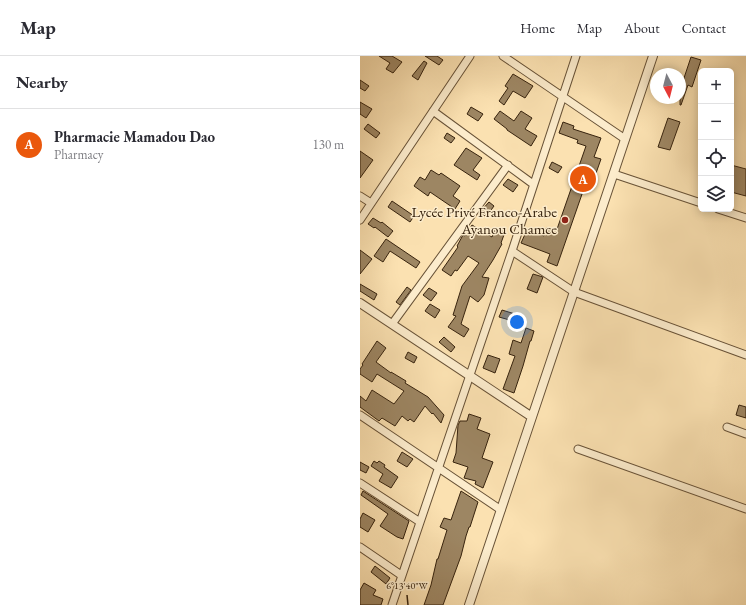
<!DOCTYPE html>
<html lang="en">
<head>
<meta charset="utf-8">
<style>
  :root { --surface:#fff; --page:#f2f2f3; --text:#2b2b33; --muted:#7c7c81; --line:#e1e1e2; --accent:#ea580c }
  body { margin:0; font-family:"EB Garamond",serif; background:var(--page); color:var(--text) }
  .controls { position:absolute; right:12px; top:12px; display:grid; overflow:hidden; border-radius:6px; box-shadow:0 2px 10px #0003 }
  .controls button { width:36px; height:36px; display:grid; place-items:center; padding:0; border:0; border-bottom:1px solid var(--line); background:var(--surface); color:var(--text); font:20px sans-serif }
  .compass { position:absolute; left:290px; top:12px; width:36px; height:36px; border-radius:50%; background:var(--surface); box-shadow:0 2px 10px #0003; rotate:173deg }
  .you { position:absolute; left:157px; top:266px; width:14px; height:14px; margin:-10px; border:3px solid #fff; border-radius:50%; background:#1a73e8; box-shadow:0 0 0 6px #1a73e833 }
  .badge { display:grid; place-items:center; width:26px; height:26px; border-radius:50%; background:var(--accent); color:#fff; font-size:13px; font-weight:700 }
  .pin { position:absolute; translate:-50% -50%; border:2px solid #fff; box-shadow:0 1px 4px #0006 }
  .list { margin:0; padding:0; list-style:none }
  h2 { display:flex; justify-content:space-between; align-items:center; height:52px; margin:0; padding:0 16px; font-size:17px }
  h2 small { font-size:13px; font-weight:400; color:var(--muted) }
  .list li { display:grid; grid-template-columns:26px 1fr auto; gap:12px; align-items:center; box-sizing:border-box; height:72px; padding:0 16px; border-top:1px solid var(--line) }
  .list b { display:block; font-size:15px; white-space:nowrap }
  .list p { margin:0; font-size:13px; white-space:nowrap; color:var(--muted) }
  .list em { font-size:13px; font-style:normal; color:var(--muted) }
  .icon { flex:none; width:22px; height:22px; fill:none; stroke:currentColor; stroke-width:2; stroke-linecap:round; stroke-linejoin:round }
  .map { position:relative; flex:none; width:386px; height:549px; overflow:hidden }
  header { display:flex; align-items:center; gap:24px; box-sizing:border-box; height:56px; padding:0 20px; background:var(--surface); border-bottom:1px solid var(--line) }
  header strong { font-size:19px }
  nav { display:flex; gap:22px; margin-inline-start:auto; font-size:14px }
  main { display:flex }
  aside { flex:1; background:var(--surface) }
  .map>svg:first-child { display:block }
</style>
</head>
<body>
<header>
<strong>Map</strong>
<nav><a>Home</a><a>Map</a><a>About</a><a>Contact</a></nav>
</header>
<main>
<aside>
<h2>Nearby<small></small></h2>
<ul class="list">
<li><span class="badge">A</span><div><b>Pharmacie Mamadou Dao</b><p>Pharmacy</p></div><em>130 m</em></li>
</ul>
</aside>
<div class="map">
<svg width="386" height="549" viewBox="0 0 386 549">
  <rect width="100%" height="100%" fill="#fbe1b1"/>
  <filter id="stains"><feTurbulence type="fractalNoise" baseFrequency=".005" numOctaves="4"/><feColorMatrix values="0 0 0 0 .2 0 0 0 0 .09 0 0 0 0 .02 0 0 0 .5 -.17"/></filter>
  <radialGradient id="worn" r=".72"><stop offset=".6" stop-color="#630" stop-opacity="0"/><stop offset="1" stop-color="#630" stop-opacity=".3"/></radialGradient>
  <!-- building -->
  <path fill="#9d8663" stroke="#37230e" d="M 19,0 L 32,0 L 42,6 L 33,17 L 26,13 L 30,7 Z
    M 65,0 L 77,0 L 83,4 L 79,9 Z
    M 331,1 L 341,4 L 332,31 L 328,29 L 321,49 L 320,49 L 320,34 Z
    M 64,5 L 67,7 L 58,24 L 52,20 Z
    M 153,18 L 173,30 L 165,42 L 153,35 L 144,49 L 139,45 L 148,32 L 145,30 Z
    M 0,24 L 9,30 L 5,35 L 0,32 Z
    M 0,46 L 12,53 L 6,62 L 0,58 Z
    M 111,51 L 123,58 L 118,65 L 107,58 Z
    M 140,55 L 154,65 L 161,55 L 172,62 L 165,73 L 177,80 L 171,90 L 147,74 L 147,73 L 134,63 Z
    M 308,62 L 320,66 L 310,94 L 298,91 Z
    M 203,66 L 214,70 L 213,73 L 241,82 L 234,101 L 241,103 L 235,120 L 229,118 L 197,210 L 187,206 L 190,198 L 161,187 L 167,174 L 184,180 L 186,172 L 196,176 L 226,90 L 217,87 L 218,84 L 199,77 Z
    M 8,68 L 20,77 L 16,82 L 4,73 Z
    M 87,77 L 95,82 L 91,87 L 84,82 Z
    M 106,92 L 122,102 L 113,114 L 120,119 L 117,124 L 94,109 Z
    M 0,95 L 13,104 L 0,122 Z
    M 192,106 L 202,111 L 198,117 L 189,112 Z
    M 371,109 L 386,113 L 386,140 L 371,136 Z
    M 71,114 L 79,119 L 81,117 L 100,130 L 93,140 L 100,145 L 95,153 L 70,136 L 68,140 L 54,130 L 60,121 L 65,124 Z
    M 148,123 L 158,129 L 153,136 L 143,129 Z
    M 32,145 L 54,160 L 50,166 L 28,151 Z
    M 129,146 L 134,150 L 126,161 L 120,156 Z
    M 13,162 L 21,167 L 22,166 L 33,175 L 28,181 L 15,171 L 14,172 L 8,168 Z
    M 112,169 L 132,181 L 136,172 L 145,176 L 141,187 L 142,188 L 133,204 L 122,221 L 129,222 L 124,239 L 118,246 L 110,240 L 101,268 L 109,273 L 104,281 L 88,271 L 96,260 L 93,259 L 102,230 L 119,207 L 108,200 L 97,215 L 95,214 L 91,220 L 82,214 L 98,191 L 97,190 L 103,179 L 105,180 Z
    M 26,183 L 60,206 L 56,212 L 30,195 L 23,206 L 14,200 Z
    M 0,194 L 12,203 L 0,218 Z
    M 173,218 L 183,221 L 177,237 L 167,233 Z
    M 0,228 L 17,238 L 14,244 L 0,235 Z
    M 47,231 L 51,234 L 40,249 L 36,246 Z
    M 69,232 L 77,237 L 71,245 L 63,239 Z
    M 70,248 L 80,254 L 75,262 L 65,255 Z
    M 142,254 L 155,258 L 153,265 L 139,261 Z
    M 166,272 L 174,275 L 171,285 L 170,285 L 163,310 L 154,337 L 143,333 L 155,300 L 149,298 L 153,284 L 161,287 Z
    M 84,281 L 95,291 L 91,296 L 79,286 Z
    M 17,285 L 26,292 L 16,306 L 31,317 L 31,316 L 46,325 L 45,327 L 68,341 L 84,359 L 81,367 L 73,357 L 72,358 L 65,350 L 54,366 L 50,363 L 48,365 L 42,360 L 35,370 L 22,362 L 19,365 L 0,351 L 0,340 L 6,345 L 12,334 L 34,348 L 44,335 L 17,318 L 12,326 L 0,318 L 0,313 L 3,309 L 2,308 Z
    M 48,296 L 57,301 L 54,307 L 45,302 Z
    M 128,299 L 140,303 L 135,317 L 123,312 Z
    M 379,349 L 386,351 L 386,362 L 376,359 Z
    M 109,358 L 121,362 L 117,373 L 130,378 L 122,402 L 133,406 L 123,432 L 115,428 L 116,425 L 104,422 L 108,411 L 93,406 L 96,397 L 98,369 L 100,365 L 107,365 Z
    M 42,396 L 53,403 L 47,411 L 37,405 Z
    M 14,405 L 17,407 L 19,405 L 25,409 L 24,411 L 38,421 L 31,432 L 19,425 L 23,418 L 11,410 Z
    M 0,406 L 9,411 L 6,417 L 0,414 Z
    M 3,435 L 49,465 L 43,483 L 37,481 L 20,470 L 28,458 L 1,439 Z
    M 101,435 L 118,446 L 110,471 L 109,471 L 106,480 L 101,500 L 83,549 L 64,549 L 71,529 L 77,503 L 78,503 L 87,474 L 80,471 L 84,462 L 91,464 Z
    M 3,457 L 15,464 L 8,476 L 0,471 L 0,463 Z
    M 15,510 L 30,522 L 26,528 L 11,516 Z
    M 4,527 L 16,534 L 13,539 L 23,543 L 21,549 L 0,549 L 0,534 Z"/>
  <g fill="none" stroke-linecap="round" stroke-linejoin="round">
    <defs>
      <path id="minor" d="M 143,0 L 265,83
        M 73,55 L 173,128
        M 254,118 L 341,147
        M 0,140 L 11,147
        M 358,153 L 386,162
        M 0,164 L 110,0
        M 152,195 L 214,236 L 386,299
        M 32,268 L 148,109
        M 0,359 L 141,454
        M 367,371 L 386,378
        M 218,393 L 386,453
        M 0,427 L 60,466
        M 0,491 L 41,519
        M 32,549 L 152,195 L 216,0"/>
      <path id="tertiary" d="M 0,247 L 172,361
        M 109,549 L 293,0"/>
    </defs>
    <!-- minor casing -->
    <use href="#minor" stroke="#685237" stroke-width="9"/>
    <!-- tertiary casing -->
    <use href="#tertiary" stroke="#685237" stroke-width="10"/>
    <!-- minor -->
    <use href="#minor" stroke="#fceccc" stroke-width="7"/>
    <!-- tertiary -->
    <use href="#tertiary" stroke="#fceccc" stroke-width="8"/>
  </g>
  <!-- ticks -->
  <path fill="none" stroke="#37230e" stroke-width="1.5" d="M 47,539 L 48,549"/>
  <!-- markers -->
  <circle fill="#8f2418" stroke="#fceccc" stroke-width="1.5" cx="205" cy="164" r="4"/>
  <g text-anchor="middle" dominant-baseline="central" stroke-width="3" stroke-linejoin="round" paint-order="stroke">
    <!-- poi labels -->
    <g font-size="15" fill="#37230e" stroke="#fceccc" text-anchor="end">
      <text x="197" y="155">Lycée Privé Franco-Arabe<tspan x="197" dy="17">Ayanou Chamce</tspan></text>
    </g>
  </g>
  <g font-size="10" text-anchor="middle" fill="#37230e" stroke="#fceccc" stroke-width="3" stroke-linejoin="round" paint-order="stroke">
    <text x="47" y="533">6°13'40"W</text>
  </g>
  <rect width="100%" height="100%" filter="url(#stains)"/>
  <rect width="100%" height="100%" fill="url(#worn)"/>
</svg>
<div class="controls">
<button>+</button>
<button>−</button>
<button><svg class="icon" aria-label="locate" viewBox="0 0 24 24"><circle cx="12" cy="12" r="6"/><path d="M12 2v4M12 18v4M2 12h4M18 12h4"/></svg></button>
<button><svg class="icon" aria-label="layers" viewBox="0 0 24 24"><path d="M12 4l9 5-9 5-9-5zM3 14l9 5 9-5"/></svg></button>
</div>
<svg class="compass" viewBox="-18 -18 36 36"><path d="M0-13l5 13h-10z" fill="#e53935"/><path d="M0 13l5-13h-10z" fill="#7c7c81"/></svg>
<div class="you"></div>
<div class="pin badge" style="left:223px;top:123px">A</div>
</div>
</main>
</body>
</html>
